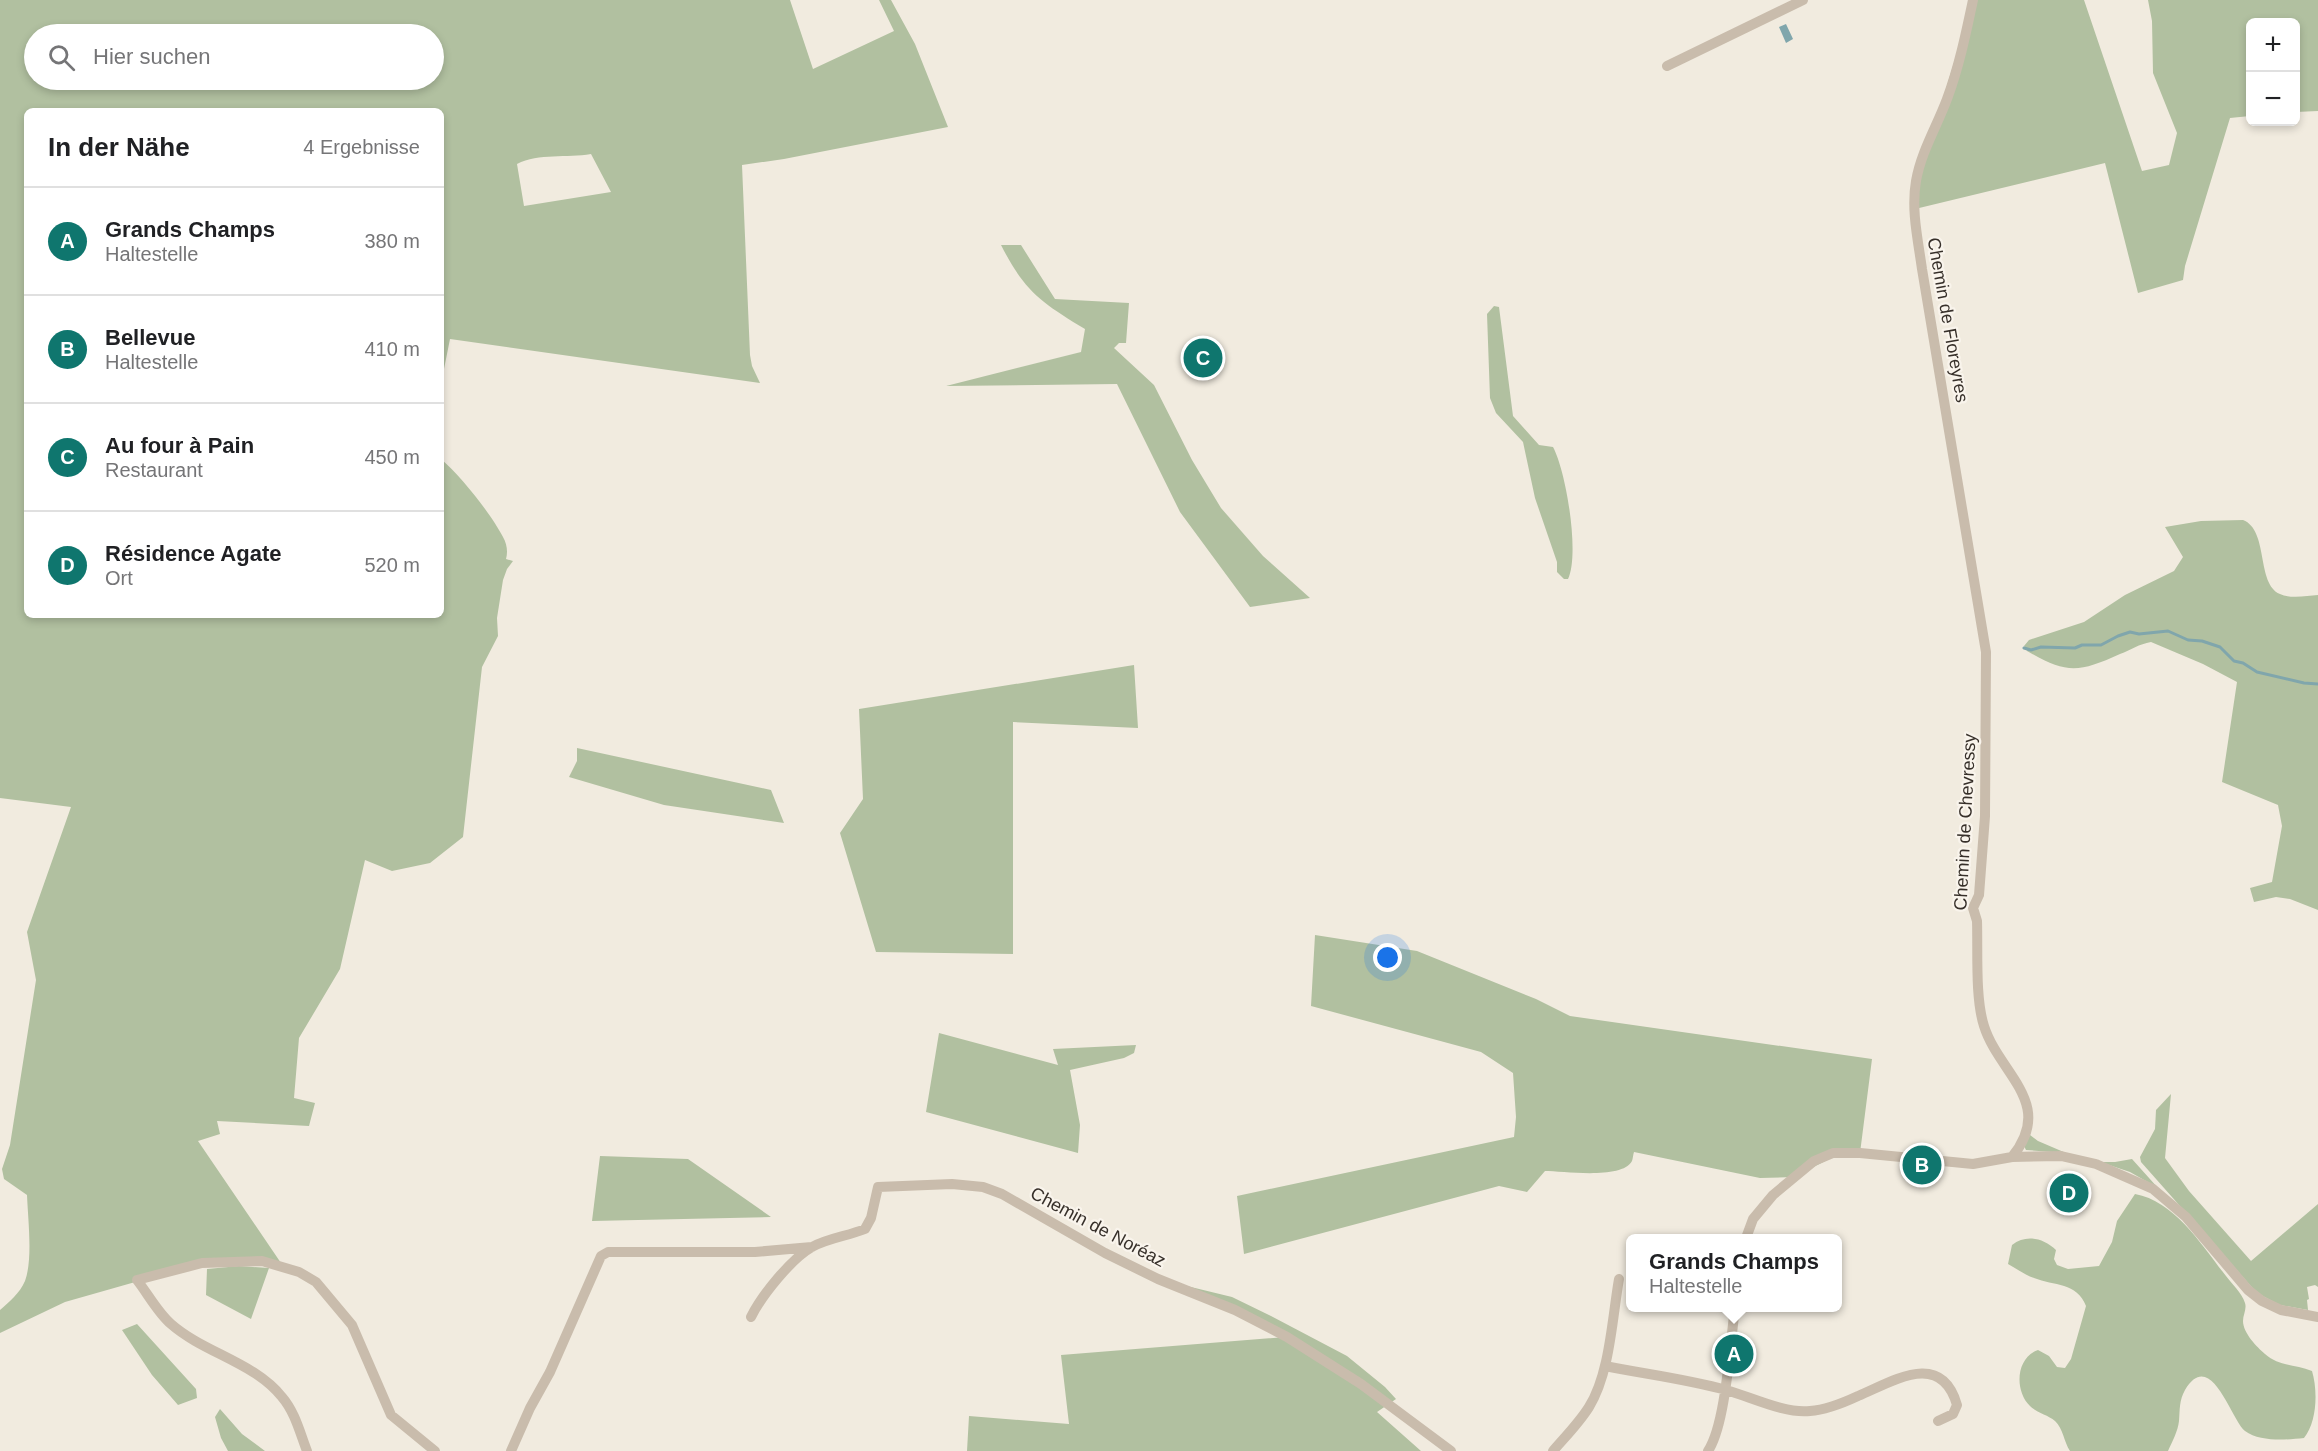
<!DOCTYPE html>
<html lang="de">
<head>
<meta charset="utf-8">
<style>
  :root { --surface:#fff; --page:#f6f6f6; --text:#202124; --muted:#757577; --line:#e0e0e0; --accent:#0f766e }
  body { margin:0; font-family:Helvetica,sans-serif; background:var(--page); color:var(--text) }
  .controls { position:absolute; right:18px; top:18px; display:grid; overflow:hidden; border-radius:9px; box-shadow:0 3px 9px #0003 }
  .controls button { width:54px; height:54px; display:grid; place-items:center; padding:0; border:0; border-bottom:2px solid var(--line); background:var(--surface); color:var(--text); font:30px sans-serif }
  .you { position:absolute; left:1388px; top:958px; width:21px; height:21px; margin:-15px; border:4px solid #fff; border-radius:50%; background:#1a73e8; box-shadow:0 0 0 9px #1a73e833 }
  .badge { display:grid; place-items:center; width:39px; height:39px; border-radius:50%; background:var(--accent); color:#fff; font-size:20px; font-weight:700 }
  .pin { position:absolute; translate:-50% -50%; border:3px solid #fff; box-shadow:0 2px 6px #0006 }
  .popup { position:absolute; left:1626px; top:1234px; width:216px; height:78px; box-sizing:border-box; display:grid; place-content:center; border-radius:9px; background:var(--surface); filter:drop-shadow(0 2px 4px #0005); font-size:20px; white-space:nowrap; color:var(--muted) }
  .popup b { font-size:22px; color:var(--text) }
  .popup::after { content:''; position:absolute; left:50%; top:100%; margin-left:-12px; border:12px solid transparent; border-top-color:var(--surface) }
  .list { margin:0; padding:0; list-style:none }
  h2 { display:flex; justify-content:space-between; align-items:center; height:78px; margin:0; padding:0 24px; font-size:26px }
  h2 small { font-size:20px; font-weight:400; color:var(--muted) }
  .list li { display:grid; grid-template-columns:39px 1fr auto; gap:18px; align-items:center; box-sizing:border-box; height:108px; padding:0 24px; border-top:2px solid var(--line) }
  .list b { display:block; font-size:22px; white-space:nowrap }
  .list p { margin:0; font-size:20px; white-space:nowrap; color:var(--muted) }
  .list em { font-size:20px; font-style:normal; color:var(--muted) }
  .icon { flex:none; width:33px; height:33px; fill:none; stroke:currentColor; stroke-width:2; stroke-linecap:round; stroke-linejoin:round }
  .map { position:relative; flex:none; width:2318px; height:1451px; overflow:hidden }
  .search { position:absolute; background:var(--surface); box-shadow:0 3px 9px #0003; left:24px; top:24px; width:420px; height:66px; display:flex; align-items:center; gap:15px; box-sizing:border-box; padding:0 21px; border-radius:33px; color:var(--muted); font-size:22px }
  .panel { position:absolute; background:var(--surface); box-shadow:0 3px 9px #0003; left:24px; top:108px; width:420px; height:510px; border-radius:9px }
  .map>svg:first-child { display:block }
</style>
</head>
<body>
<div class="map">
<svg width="2318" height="1451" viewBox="0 0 2318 1451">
  <rect width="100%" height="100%" fill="#f1ebdf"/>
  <!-- green -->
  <path fill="#b1c0a0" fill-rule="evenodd" d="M 0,0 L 790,0 L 813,69 L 894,31 L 879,0 L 891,0 L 915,44 L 948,127 L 784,159 L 742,165 L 750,355 L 752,366 L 760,383 L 450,339 L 441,384 L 441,111 L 27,111 L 27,615 L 441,615 L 441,459 C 461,476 491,514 503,537 C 507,544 508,552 506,559 L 513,561 L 507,569 L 503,580 L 497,618 L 498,636 L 482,667 L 463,837 L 430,863 L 392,871 L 365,860 L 340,969 L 299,1038 L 294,1098 L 315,1103 L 309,1126 L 217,1121 L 220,1134 L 198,1141 L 283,1266 L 202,1263 L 65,1302 L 0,1333 L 0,1310 C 9,1302 20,1293 25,1281 C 33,1259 28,1220 27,1195 L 4,1179 L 2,1169 L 10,1145 L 36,980 L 27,932 L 71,807 L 0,798 ZM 34,34 L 434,34 L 434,80 L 34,80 ZM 591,154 L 611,192 L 524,206 L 517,164 C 539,153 567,158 591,154 Z
    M 1973,0 L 2084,0 L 2142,171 L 2169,165 L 2177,133 L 2153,73 L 2152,21 L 2148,0 L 2318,0 L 2318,111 L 2296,112 L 2296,22 L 2250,22 L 2250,116 L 2230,118 L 2185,266 L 2183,280 L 2138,293 L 2105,163 L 1915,209 L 1915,191 Z
    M 1001,245 L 1021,245 L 1055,299 L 1129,303 L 1126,343 L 1119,343 L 1114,348 L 1154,385 L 1192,460 L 1221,508 L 1263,556 L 1310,598 L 1250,607 L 1180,512 L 1117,384 L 946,386 L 1081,352 L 1085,329 C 1041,302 1025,292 1001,245 Z
    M 1494,306 L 1499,307 L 1513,416 L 1539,445 L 1553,447 C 1566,471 1580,554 1568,579 L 1564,579 L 1557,572 L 1557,562 L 1535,498 L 1523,442 L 1496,413 L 1490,398 L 1487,314 Z
    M 2243,520 C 2269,530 2256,584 2280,594 C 2291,599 2306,596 2318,595 L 2318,910 L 2290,899 L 2276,897 L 2254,902 L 2250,888 L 2272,882 L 2282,826 L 2278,805 L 2222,782 L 2237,682 L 2203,664 L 2151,642 C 2139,644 2131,650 2120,654 C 2078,673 2067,674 2027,651 L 2024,646 L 2029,640 L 2084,622 L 2125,595 L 2174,571 L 2183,557 L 2165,527 L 2201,521 Z
    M 1134,665 L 1138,728 L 1013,722 L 1013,954 L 876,952 L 840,833 L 863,799 L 859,709 Z
    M 577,748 L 771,790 L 784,823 L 664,805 L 569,777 L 577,761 Z
    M 1315,935 L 1417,951 L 1536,999 L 1570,1016 L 1872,1059 L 1860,1153 L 1841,1153 L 1794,1177 L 1760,1178 L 1634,1152 C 1633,1155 1633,1158 1632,1161 C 1622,1180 1563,1171 1545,1171 L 1527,1192 L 1499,1186 L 1244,1254 L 1237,1196 L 1514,1137 L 1516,1117 L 1513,1073 L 1481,1052 L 1311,1006 Z
    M 939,1033 L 1058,1065 L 1053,1049 L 1136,1045 L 1134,1053 L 1124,1058 L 1070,1070 L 1080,1125 L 1078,1153 L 926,1112 Z
    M 2171,1094 L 2165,1158 L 2189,1191 L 2251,1261 L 2318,1204 L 2318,1287 L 2315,1285 L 2307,1287 L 2309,1299 L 2307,1300 L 2308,1310 L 2280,1305 L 2257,1293 L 2141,1162 L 2140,1157 L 2155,1129 L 2156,1110 Z
    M 2030,1135 L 2038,1141 L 2066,1153 L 2026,1150 L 2024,1146 Z
    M 600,1156 L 688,1159 L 771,1217 L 592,1221 Z
    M 2132,1159 L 2158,1188 L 2130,1172 L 2100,1162 L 2115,1162 Z
    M 2135,1194 C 2175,1201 2203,1247 2226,1276 C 2232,1284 2242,1293 2245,1303 C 2247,1309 2243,1315 2243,1321 C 2243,1333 2257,1347 2265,1354 C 2280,1367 2296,1364 2312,1371 C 2318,1391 2317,1422 2304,1438 C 2286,1440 2260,1442 2245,1431 C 2231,1420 2211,1347 2185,1390 C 2179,1401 2180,1409 2179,1421 C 2178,1431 2172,1442 2168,1451 L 2070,1451 C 2064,1442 2063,1428 2055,1421 C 2048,1415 2037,1413 2030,1406 C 2014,1390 2016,1358 2038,1350 L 2049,1356 L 2057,1367 L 2065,1368 L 2071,1359 L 2086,1306 C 2077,1282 2054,1286 2034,1278 C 2025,1275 2017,1269 2008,1264 L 2012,1245 C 2026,1234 2043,1238 2056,1250 L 2054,1259 L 2057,1265 L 2068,1269 L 2099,1266 L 2112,1242 L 2117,1221 Z
    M 239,1266 L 269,1268 L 251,1319 L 206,1295 L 207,1269 Z
    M 1158,1279 L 1232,1297 L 1271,1316 L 1347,1356 L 1385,1387 L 1396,1399 L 1377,1412 L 1421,1451 L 967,1451 L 969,1416 L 1069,1424 L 1061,1355 L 1286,1337 Z
    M 137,1324 L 196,1389 L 197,1398 L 178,1405 L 152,1375 L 122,1330 Z
    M 220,1409 L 242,1434 L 265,1451 L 228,1451 L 221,1438 L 215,1417 Z"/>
  <!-- water -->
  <path fill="#80a6ac" d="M 1786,24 L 1793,39 L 1786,43 L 1779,27 Z"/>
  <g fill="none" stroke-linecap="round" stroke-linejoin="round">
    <!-- stream -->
    <path stroke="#80a6ac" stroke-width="3" d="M 2024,648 L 2031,650 L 2041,647 L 2075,648 L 2082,645 L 2101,645 L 2118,636 L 2130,632 L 2139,634 L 2168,631 L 2188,640 L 2202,641 L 2220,647 L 2234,661 L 2243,663 L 2257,672 L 2304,683 L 2318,684"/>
    <!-- minor -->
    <path stroke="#c9bcac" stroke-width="10" d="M 1973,0 C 1966,33 1959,67 1947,99 C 1937,126 1921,152 1916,181 C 1911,210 1918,240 1922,269 L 1986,652 L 1985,816 L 1979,895 L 1973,908 L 1977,921 C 1978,952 1975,998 1984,1026 C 1999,1074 2056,1103 2012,1157
      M 1667,66 L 1803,0
      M 1746,1238 L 1753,1219 L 1773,1195 L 1814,1161 L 1833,1153 L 1860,1153 L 1973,1164 L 2012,1157 L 2061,1156 L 2096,1164 L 2153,1189 L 2186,1217 L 2248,1290 L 2262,1301 L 2281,1310 L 2318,1317
      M 751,1317 C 762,1295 791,1259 812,1247 C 828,1238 848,1236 865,1229 L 871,1218 L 878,1187 L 952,1184 L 983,1187 L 1002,1194 L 1105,1253 L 1158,1279 L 1235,1310 L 1287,1337 L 1361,1384 L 1451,1451
      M 1605,1366 C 1645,1374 1687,1379 1726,1390 C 1751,1397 1785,1414 1810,1411 C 1826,1410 1843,1403 1858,1396 C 1892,1382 1941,1349 1957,1405 L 1953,1414 L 1938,1421
      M 307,1451 C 300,1433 295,1412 282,1397 C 254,1362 204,1353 171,1324 C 158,1313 148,1294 137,1280 L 202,1263 L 262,1261 L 299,1272 L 316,1282 L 352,1325 L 391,1415 L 435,1451
      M 511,1451 L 530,1408 L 550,1372 L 601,1256 L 608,1252 L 755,1252 L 812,1247
      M 1553,1451 C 1565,1437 1579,1423 1589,1407 C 1610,1373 1612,1319 1619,1279
      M 1708,1451 C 1726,1424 1730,1343 1735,1308"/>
  </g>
  <g text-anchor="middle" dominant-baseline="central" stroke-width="4.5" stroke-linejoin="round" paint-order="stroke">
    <!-- street labels -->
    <g font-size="18" fill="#37302a" stroke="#f9f4ec">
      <text transform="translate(1948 320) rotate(80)">Chemin de Floreyres</text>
      <text transform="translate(1965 822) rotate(-87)">Chemin de Chevressy</text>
      <text transform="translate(1098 1227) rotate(28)">Chemin de Noréaz</text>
    </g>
  </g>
</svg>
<div class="controls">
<button>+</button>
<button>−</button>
</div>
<div class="you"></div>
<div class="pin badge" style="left:1734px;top:1354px">A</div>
<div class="popup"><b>Grands Champs</b>Haltestelle</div>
<div class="pin badge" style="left:1922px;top:1165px">B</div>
<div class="pin badge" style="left:1203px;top:358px">C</div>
<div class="pin badge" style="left:2069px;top:1193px">D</div>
<div class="search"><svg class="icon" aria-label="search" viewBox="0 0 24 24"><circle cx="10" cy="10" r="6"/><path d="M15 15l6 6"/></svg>Hier suchen</div>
<section class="panel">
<h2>In der Nähe<small>4 Ergebnisse</small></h2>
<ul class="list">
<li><span class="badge">A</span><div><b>Grands Champs</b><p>Haltestelle</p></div><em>380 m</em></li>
<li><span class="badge">B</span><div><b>Bellevue</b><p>Haltestelle</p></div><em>410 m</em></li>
<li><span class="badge">C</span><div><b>Au four à Pain</b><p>Restaurant</p></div><em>450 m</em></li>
<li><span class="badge">D</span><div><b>Résidence Agate</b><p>Ort</p></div><em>520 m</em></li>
</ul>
</section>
</div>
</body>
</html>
